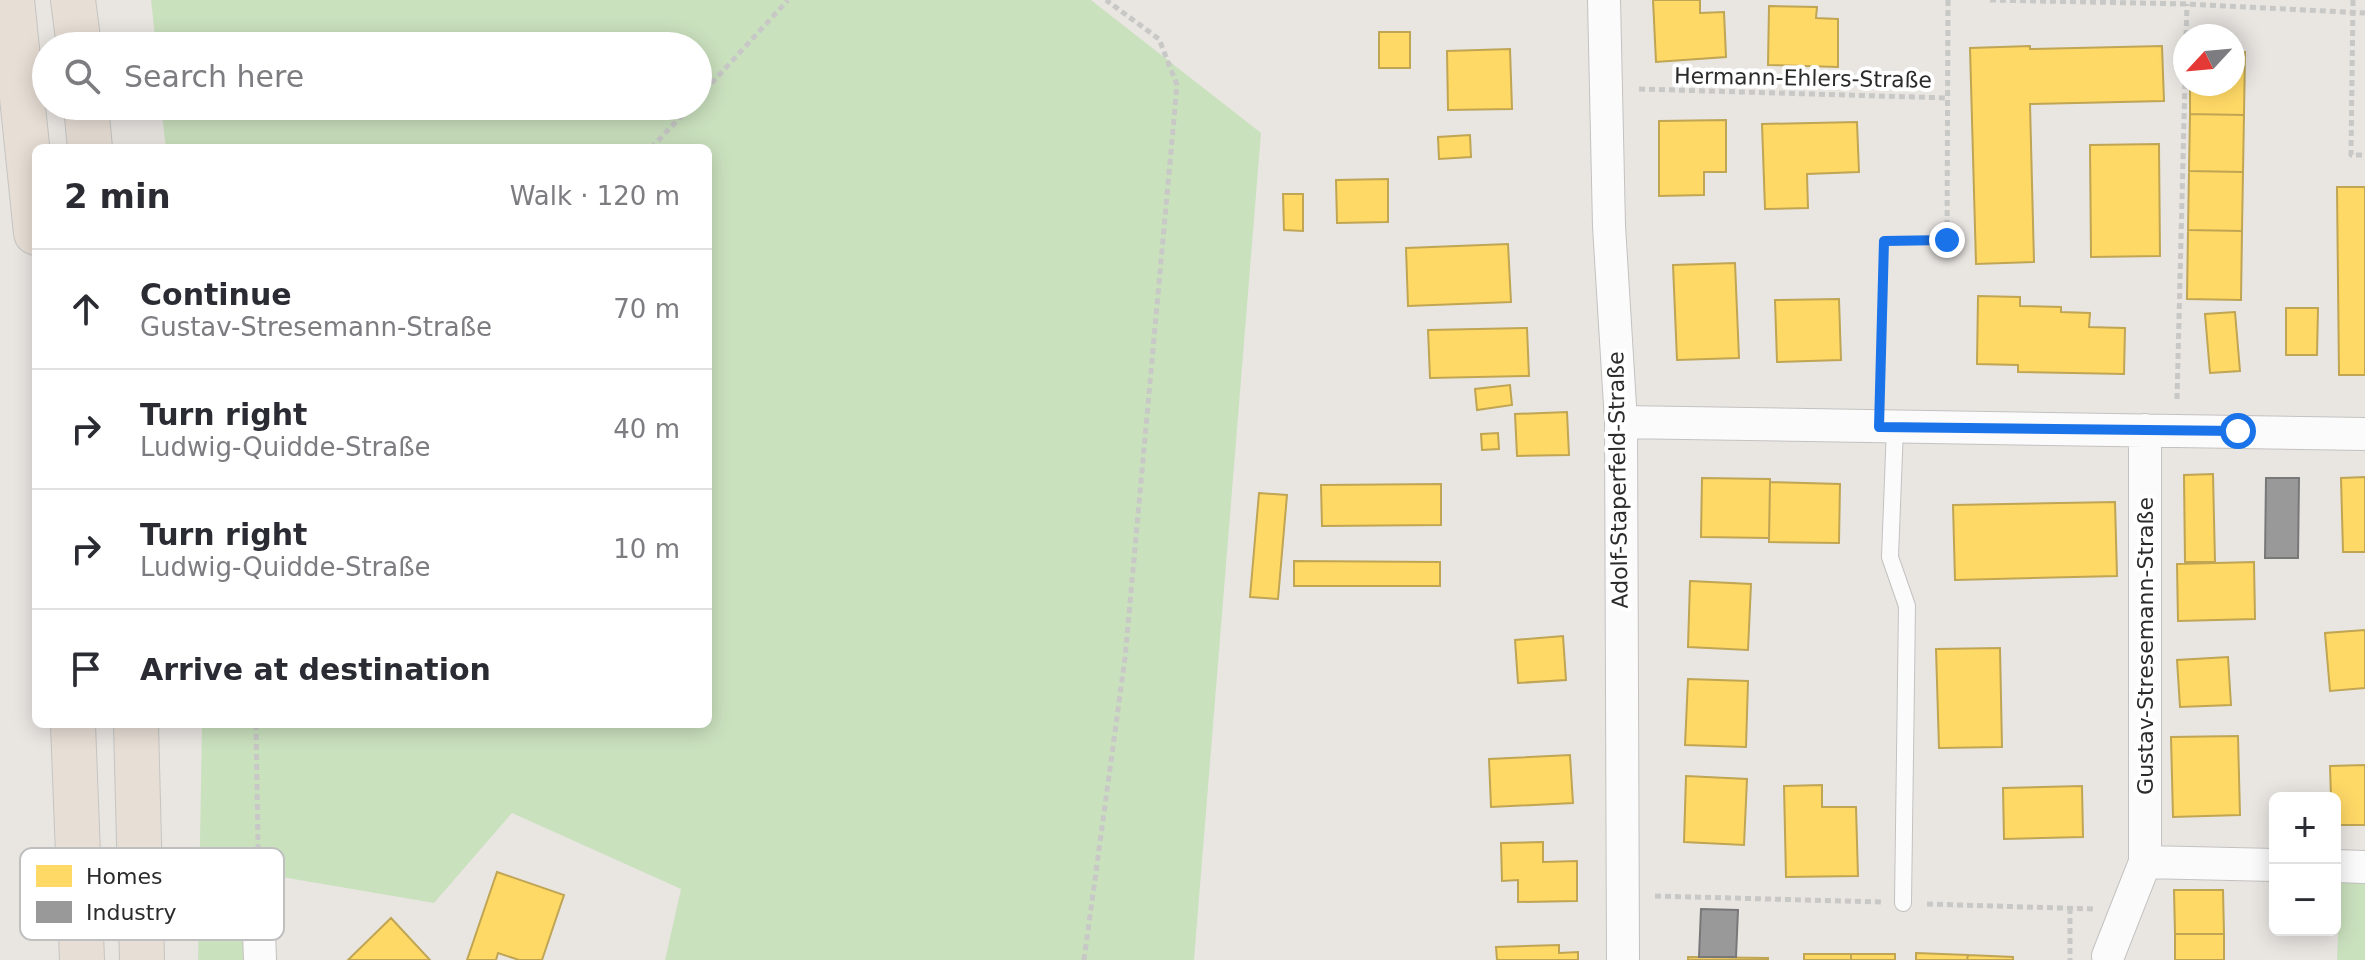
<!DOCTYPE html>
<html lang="en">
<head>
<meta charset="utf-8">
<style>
  :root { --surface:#fff; --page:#f2f2f3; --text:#2b2b33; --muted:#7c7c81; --line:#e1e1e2 }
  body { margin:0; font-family:"DejaVu Sans",sans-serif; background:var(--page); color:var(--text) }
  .controls { position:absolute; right:24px; bottom:24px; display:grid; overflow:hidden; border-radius:12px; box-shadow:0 4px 20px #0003 }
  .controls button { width:72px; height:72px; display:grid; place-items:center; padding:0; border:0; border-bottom:2px solid var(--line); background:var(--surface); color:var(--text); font:40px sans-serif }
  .compass { position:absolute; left:2173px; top:24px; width:72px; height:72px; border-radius:50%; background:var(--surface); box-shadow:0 4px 20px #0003; rotate:244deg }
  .stop { position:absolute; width:24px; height:24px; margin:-18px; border:6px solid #1a73e8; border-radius:50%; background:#fff }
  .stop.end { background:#1a73e8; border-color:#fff; box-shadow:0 2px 8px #0008 }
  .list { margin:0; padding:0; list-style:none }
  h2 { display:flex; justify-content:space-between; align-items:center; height:104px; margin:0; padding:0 32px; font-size:34px }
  h2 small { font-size:26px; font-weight:400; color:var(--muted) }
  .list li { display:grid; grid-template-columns:52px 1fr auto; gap:24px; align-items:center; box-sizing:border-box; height:120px; padding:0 32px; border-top:2px solid var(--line) }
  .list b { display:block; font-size:30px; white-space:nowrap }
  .list p { margin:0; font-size:26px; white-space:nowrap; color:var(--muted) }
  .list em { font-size:26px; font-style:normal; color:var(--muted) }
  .icon { flex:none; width:44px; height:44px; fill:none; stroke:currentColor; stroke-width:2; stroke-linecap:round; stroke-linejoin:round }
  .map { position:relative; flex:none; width:2365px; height:960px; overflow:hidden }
  .search { position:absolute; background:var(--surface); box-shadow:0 4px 20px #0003; left:32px; top:32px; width:680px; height:88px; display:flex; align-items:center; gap:20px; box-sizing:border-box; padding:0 28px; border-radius:44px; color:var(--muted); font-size:30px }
  .panel { position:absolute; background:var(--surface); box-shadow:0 4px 20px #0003; left:32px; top:144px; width:680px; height:584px; border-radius:12px }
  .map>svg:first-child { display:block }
</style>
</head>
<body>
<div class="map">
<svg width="2365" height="960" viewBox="0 0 2365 960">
  <rect width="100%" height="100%" fill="#e9e6e2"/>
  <!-- green -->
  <path fill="#cae1be" d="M 151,0 L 1091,0 L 1261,133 L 1194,960 L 665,960 L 681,889 L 512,813 L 434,903 L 247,871 L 248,960 L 198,960 L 202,724 L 708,724 L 708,148 L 166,148 L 161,106 L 698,106 L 698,46 L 156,46 Z
    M 2340,878 L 2365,880 L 2365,960 L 2337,960 Z"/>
  <!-- homes -->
  <path fill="#ffd966" stroke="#bfa554" stroke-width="2" d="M 1653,0 L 1700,0 L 1700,13 L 1724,12 L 1726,57 L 1656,62 Z
    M 1769,6 L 1817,7 L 1816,18 L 1838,19 L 1838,67 L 1768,65 Z
    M 1379,32 L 1410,32 L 1410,68 L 1379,68 Z
    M 2030,46 L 2030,49 L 2162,46 L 2164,101 L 2030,104 L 2034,262 L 1976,264 L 1970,48 Z
    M 1510,49 L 1512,109 L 1448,110 L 1447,51 Z
    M 2233,52 L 2245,52 L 2244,115 L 2190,114 L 2190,84 L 2233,84 Z
    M 2190,114 L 2244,115 L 2243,172 L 2189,171 Z
    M 1726,120 L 1726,172 L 1704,172 L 1704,195 L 1659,196 L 1659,121 Z
    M 1857,122 L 1859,172 L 1807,174 L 1808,208 L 1765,209 L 1762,124 Z
    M 1470,135 L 1471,157 L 1439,159 L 1438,137 Z
    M 2159,144 L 2160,256 L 2091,257 L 2090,145 Z
    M 2189,171 L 2243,172 L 2242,231 L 2188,230 Z
    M 1388,179 L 1388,222 L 1337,223 L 1336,180 Z
    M 2337,187 L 2365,187 L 2365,375 L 2339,375 Z
    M 1283,194 L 1303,194 L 1303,231 L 1284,230 Z
    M 2188,230 L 2242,231 L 2241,300 L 2187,299 Z
    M 1508,244 L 1511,302 L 1408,306 L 1406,248 Z
    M 1735,263 L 1739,358 L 1677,360 L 1673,265 Z
    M 1978,296 L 2020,297 L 2020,306 L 2061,307 L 2061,312 L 2090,313 L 2089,327 L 2125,328 L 2124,374 L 2018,372 L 2018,365 L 1977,364 Z
    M 1839,299 L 1841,360 L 1777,362 L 1775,300 Z
    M 2286,308 L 2318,308 L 2317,355 L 2286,355 Z
    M 2235,312 L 2240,371 L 2210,373 L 2205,314 Z
    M 1527,328 L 1529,376 L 1430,378 L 1428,330 Z
    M 1510,385 L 1512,405 L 1477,410 L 1475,389 Z
    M 1567,412 L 1569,455 L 1517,456 L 1515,414 Z
    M 1498,433 L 1499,449 L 1482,450 L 1481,434 Z
    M 2213,474 L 2215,562 L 2185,562 L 2184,475 Z
    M 2365,477 L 2365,552 L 2343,552 L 2341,478 Z
    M 1702,478 L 1770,479 L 1769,538 L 1701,537 Z
    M 1770,482 L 1840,484 L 1839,543 L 1769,542 Z
    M 1441,484 L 1441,525 L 1322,526 L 1321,485 Z
    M 1259,493 L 1287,495 L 1278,599 L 1250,597 Z
    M 2115,502 L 2117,576 L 1955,580 L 1953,505 Z
    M 1294,561 L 1440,562 L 1440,586 L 1294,586 Z
    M 2254,562 L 2255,619 L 2178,621 L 2177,564 Z
    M 1690,581 L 1751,584 L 1748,650 L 1688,647 Z
    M 2365,630 L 2365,688 L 2330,691 L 2325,633 Z
    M 1563,636 L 1566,680 L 1518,683 L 1515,640 Z
    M 2000,648 L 2002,747 L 1939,748 L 1936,649 Z
    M 2228,657 L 2231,705 L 2180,707 L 2177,660 Z
    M 1688,679 L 1748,681 L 1746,747 L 1685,745 Z
    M 2238,736 L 2240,815 L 2173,817 L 2171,737 Z
    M 1570,755 L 1573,803 L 1491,807 L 1489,759 Z
    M 2365,765 L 2365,825 L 2335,825 L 2335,798 L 2331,798 L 2330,766 Z
    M 1686,776 L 1747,779 L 1744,845 L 1684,842 Z
    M 1822,785 L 1822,807 L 1856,807 L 1858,876 L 1786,877 L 1784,786 Z
    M 2082,786 L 2083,837 L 2004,839 L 2003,788 Z
    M 1543,842 L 1543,862 L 1577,861 L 1577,901 L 1518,902 L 1518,880 L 1502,881 L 1501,843 Z
    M 497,872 L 564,895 L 542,960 L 519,960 L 498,953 L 496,960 L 467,960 Z
    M 2174,890 L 2223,890 L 2224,934 L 2175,934 Z
    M 391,918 L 430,960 L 348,960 Z
    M 2175,934 L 2224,934 L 2224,960 L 2175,960 Z
    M 1559,945 L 1559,953 L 1578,952 L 1578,960 L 1497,960 L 1496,947 Z
    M 1916,953 L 1968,955 L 1967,960 L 1916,960 Z
    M 1804,954 L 1851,954 L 1851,960 L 1804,960 Z
    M 1851,954 L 1895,954 L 1895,960 L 1851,960 Z
    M 1968,955 L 2013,957 L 2013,960 L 1967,960 Z
    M 1688,957 L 1768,958 L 1768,960 L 1688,960 Z"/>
  <!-- industry -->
  <path fill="#999" stroke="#787878" stroke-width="2" d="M 2266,478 L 2299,478 L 2298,558 L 2265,558 Z
    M 1701,909 L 1738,910 L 1736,957 L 1699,957 Z"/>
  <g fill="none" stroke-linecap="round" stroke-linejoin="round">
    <defs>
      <path id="lane" d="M 1895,427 L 1890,557 L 1907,606 L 1903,903"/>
      <path id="street" d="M 1604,0 L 1609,226 L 1621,422 L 1623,960
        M 1621,422 L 2365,434
        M 2145,862 L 2275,865
        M 2335,866 L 2365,867
        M 259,931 L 260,960
        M 2108,956 L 2145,862 L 2145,430"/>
      <path id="highway" d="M 12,0 L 36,233
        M 73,0 L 79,46
        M 86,106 L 90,148
        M 73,724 L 82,960
        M 136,724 L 142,960"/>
    </defs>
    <!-- lane casing -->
    <use href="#lane" stroke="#c3c2c1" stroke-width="18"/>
    <!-- street casing -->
    <use href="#street" stroke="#c3c2c1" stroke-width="34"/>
    <!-- highway casing -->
    <use href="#highway" stroke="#c5c4c2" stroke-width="46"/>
    <!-- path -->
    <path stroke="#c8c8c7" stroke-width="5" stroke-dasharray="6 4" stroke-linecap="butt" d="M 1990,0 L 2187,4 L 2365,13
      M 2353,0 L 2351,155 L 2365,155
      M 2186,36 L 2187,4
      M 1639,89 L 1949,98
      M 698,98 L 788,0
      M 651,148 L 691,106
      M 1880,394 L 1884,241 L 1947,240 L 1948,0
      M 2177,399 L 2185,80
      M 256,724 L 259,902
      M 1655,896 L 1881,902
      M 1927,904 L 2093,909
      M 2070,908 L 2070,960
      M 1084,960 L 1125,658 L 1177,85 L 1159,39 L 1106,0"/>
    <!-- lane -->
    <use href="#lane" stroke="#fcfbfb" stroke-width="16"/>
    <!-- street -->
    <use href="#street" stroke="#fcfbfb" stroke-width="32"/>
    <!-- highway -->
    <use href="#highway" stroke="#e7ded5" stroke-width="44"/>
  </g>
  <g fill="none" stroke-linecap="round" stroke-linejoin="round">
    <!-- route -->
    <path stroke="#1a73e8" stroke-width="10" d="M 1947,240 L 1884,241 L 1879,427 L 2238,431"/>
  </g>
  <g text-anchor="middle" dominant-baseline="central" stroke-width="8" stroke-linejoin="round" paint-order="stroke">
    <!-- street labels -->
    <g font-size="22" fill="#2b2b2b" stroke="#fff">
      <text transform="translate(1803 78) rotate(1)">Hermann-Ehlers-Straße</text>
      <text transform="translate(1618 480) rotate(-91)">Adolf-Staperfeld-Straße</text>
      <text transform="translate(2145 646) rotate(-90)">Gustav-Stresemann-Straße</text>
    </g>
  </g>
  <!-- legend -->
  <rect x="20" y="848" width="264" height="92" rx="12" fill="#fff" stroke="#bfbfbf" stroke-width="2"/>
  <rect x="36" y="865" width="36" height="22" fill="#ffd966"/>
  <rect x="36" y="901" width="36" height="22" fill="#999"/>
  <g font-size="22" fill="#2b2b2b">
    <text x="86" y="884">Homes</text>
    <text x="86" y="920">Industry</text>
  </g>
</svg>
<div class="controls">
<button>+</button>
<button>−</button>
</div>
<svg class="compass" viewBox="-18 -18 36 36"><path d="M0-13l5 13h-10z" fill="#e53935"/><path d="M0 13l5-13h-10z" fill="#7c7c81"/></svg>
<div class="stop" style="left:2238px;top:431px"></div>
<div class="stop end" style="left:1947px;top:240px"></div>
<div class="search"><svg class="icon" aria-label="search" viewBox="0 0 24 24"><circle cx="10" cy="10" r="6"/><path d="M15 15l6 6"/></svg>Search here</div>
<section class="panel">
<h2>2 min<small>Walk · 120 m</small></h2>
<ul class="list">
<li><svg class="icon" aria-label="ahead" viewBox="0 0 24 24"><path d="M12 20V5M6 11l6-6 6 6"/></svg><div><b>Continue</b><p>Gustav-Stresemann-Straße</p></div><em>70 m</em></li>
<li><svg class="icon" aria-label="right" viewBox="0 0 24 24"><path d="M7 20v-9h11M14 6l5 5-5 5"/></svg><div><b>Turn right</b><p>Ludwig-Quidde-Straße</p></div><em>40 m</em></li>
<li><svg class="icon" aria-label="right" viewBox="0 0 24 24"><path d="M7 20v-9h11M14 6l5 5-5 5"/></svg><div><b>Turn right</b><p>Ludwig-Quidde-Straße</p></div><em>10 m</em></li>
<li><svg class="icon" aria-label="arrive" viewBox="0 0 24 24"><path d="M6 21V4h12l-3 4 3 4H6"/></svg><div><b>Arrive at destination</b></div></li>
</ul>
</section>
</div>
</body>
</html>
